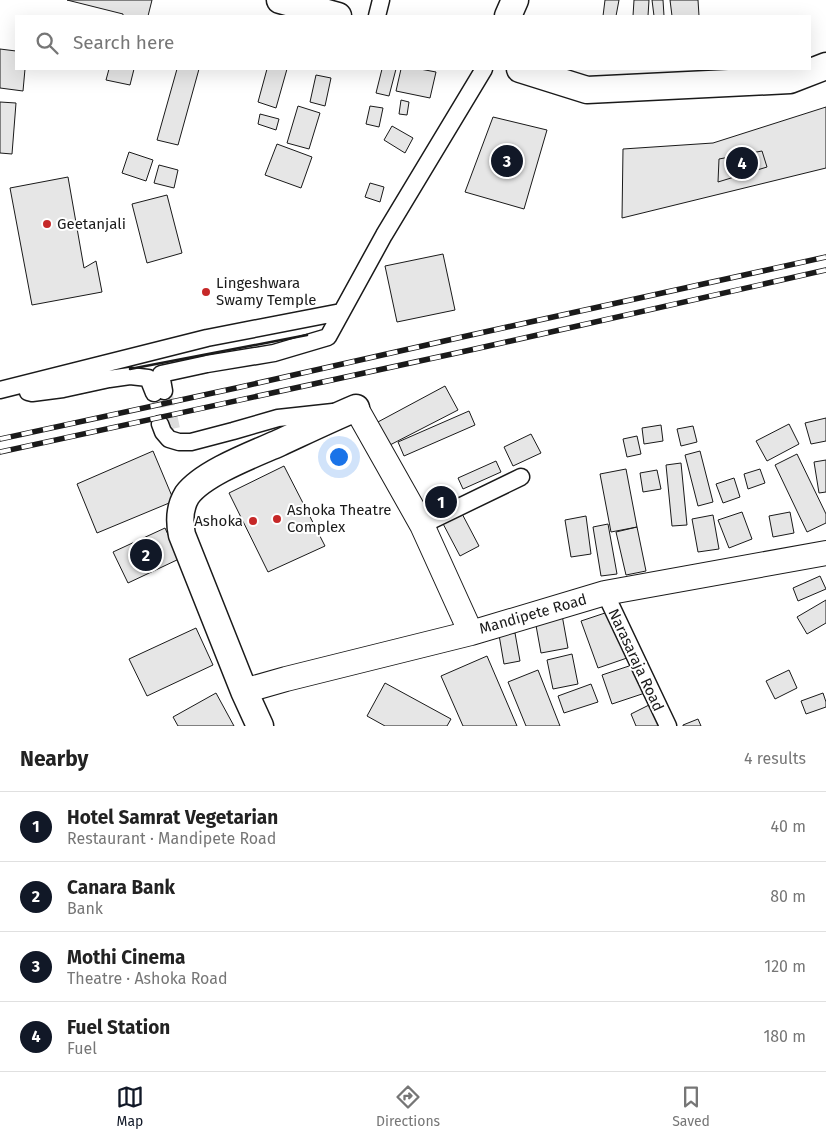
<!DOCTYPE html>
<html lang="en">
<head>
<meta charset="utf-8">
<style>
  :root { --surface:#fff; --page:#f2f2f2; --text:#222; --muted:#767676; --line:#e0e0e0; --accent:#111827 }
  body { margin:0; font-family:"Fira Sans",sans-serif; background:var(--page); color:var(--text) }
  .you { position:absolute; left:338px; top:456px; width:18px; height:18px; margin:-12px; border:4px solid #fff; border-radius:50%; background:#1a73e8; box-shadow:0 0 0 8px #1a73e833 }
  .badge { display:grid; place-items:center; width:32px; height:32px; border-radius:50%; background:var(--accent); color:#fff; font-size:16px; font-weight:700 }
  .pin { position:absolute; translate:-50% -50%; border:2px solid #fff; box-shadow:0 1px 5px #0006 }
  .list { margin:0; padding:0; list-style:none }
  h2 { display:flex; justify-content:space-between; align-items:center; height:65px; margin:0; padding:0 20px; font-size:21px }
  h2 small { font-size:16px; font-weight:400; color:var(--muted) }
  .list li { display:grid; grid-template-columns:32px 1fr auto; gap:15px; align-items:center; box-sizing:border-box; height:70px; padding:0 20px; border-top:1px solid var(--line) }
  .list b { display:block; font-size:19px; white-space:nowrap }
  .list p { margin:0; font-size:16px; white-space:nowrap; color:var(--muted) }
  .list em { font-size:16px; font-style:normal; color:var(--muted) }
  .icon { flex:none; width:28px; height:28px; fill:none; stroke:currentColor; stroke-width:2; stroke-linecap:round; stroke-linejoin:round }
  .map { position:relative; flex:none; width:826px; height:726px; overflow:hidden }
  .search { position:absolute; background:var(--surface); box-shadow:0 5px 20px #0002; left:15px; right:15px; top:15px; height:55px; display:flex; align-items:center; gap:12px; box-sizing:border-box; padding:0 18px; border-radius:0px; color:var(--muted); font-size:19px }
  .sheet { height:345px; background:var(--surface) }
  nav { display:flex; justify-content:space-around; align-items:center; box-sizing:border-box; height:70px; border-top:1px solid var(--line); background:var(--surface); font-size:14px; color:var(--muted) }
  nav a { display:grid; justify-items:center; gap:2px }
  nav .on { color:var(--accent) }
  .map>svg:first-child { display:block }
</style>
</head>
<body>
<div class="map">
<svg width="826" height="726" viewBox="0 0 826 726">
  <rect width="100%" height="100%" fill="#fff"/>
  <!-- building -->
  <path fill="#e6e6e6" stroke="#1a1a1a" d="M 67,0 L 152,0 L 148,16 L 123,16 L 123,14 Z
    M 605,0 L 619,0 L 616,16 L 603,16 Z
    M 634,0 L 649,0 L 648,16 L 633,16 Z
    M 652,0 L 663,0 L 664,16 L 654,16 Z
    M 670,0 L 698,0 L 699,16 L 672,16 Z
    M 0,49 L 16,51 L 16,69 L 25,69 L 23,91 L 0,88 Z
    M 109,69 L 134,69 L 130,85 L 106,80 Z
    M 177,69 L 199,69 L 178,145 L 157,140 Z
    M 267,69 L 287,69 L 276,108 L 258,102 Z
    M 382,69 L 396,69 L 389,96 L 376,93 Z
    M 401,69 L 420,69 L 436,72 L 430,98 L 396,91 Z
    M 316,75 L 331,78 L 325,106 L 310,102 Z
    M 401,100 L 409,102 L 407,115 L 399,114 Z
    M 0,102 L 16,103 L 12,154 L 0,153 Z
    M 298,106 L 320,113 L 309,149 L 287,143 Z
    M 370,106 L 383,108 L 379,127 L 366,124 Z
    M 826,107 L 826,168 L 622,218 L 623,149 L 713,143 Z
    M 260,114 L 279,119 L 276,130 L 258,124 Z
    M 493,117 L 547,130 L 524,209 L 465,192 Z
    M 392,126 L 413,138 L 405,153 L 384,140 Z
    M 277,144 L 312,157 L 301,188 L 265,175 Z
    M 762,151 L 767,167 L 718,182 L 719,159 Z
    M 129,152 L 153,160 L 146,181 L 122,173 Z
    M 159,165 L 178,170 L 174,188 L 154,183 Z
    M 68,177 L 84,268 L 96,261 L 102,292 L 32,305 L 10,188 Z
    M 370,183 L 384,187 L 380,202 L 365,197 Z
    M 167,195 L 182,253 L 147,263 L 132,204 Z
    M 443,254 L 455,310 L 397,322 L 385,266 Z
    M 445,386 L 458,410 L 388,446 L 376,423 Z
    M 469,411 L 475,425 L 404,456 L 398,442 Z
    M 826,418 L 826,441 L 811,444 L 805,423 Z
    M 789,424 L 799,444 L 767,461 L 756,441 Z
    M 661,425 L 663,441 L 644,444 L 642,428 Z
    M 693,426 L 697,442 L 681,446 L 677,429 Z
    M 531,434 L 541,453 L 513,466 L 504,447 Z
    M 637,436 L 641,454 L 627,457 L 623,439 Z
    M 153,451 L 174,501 L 97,533 L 77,484 Z
    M 700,451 L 713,502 L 698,506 L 685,455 Z
    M 797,454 L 826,514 L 826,523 L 807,532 L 775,465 Z
    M 826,460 L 826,492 L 819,493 L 814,462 Z
    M 496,461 L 501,472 L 463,489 L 458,478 Z
    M 681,463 L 687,525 L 672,526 L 666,465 Z
    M 284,466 L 325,546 L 268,572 L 229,493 Z
    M 626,469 L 637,527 L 611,532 L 600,474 Z
    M 760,469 L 765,483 L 748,489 L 744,474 Z
    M 657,470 L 661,489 L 643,492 L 640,473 Z
    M 734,478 L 740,497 L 723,503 L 716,484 Z
    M 459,508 L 479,546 L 460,556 L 440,518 Z
    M 742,512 L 752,539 L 729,548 L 718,520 Z
    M 790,512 L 794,533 L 773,537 L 769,516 Z
    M 713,515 L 719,549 L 698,552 L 692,519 Z
    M 586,516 L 591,554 L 571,557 L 565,520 Z
    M 608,524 L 617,574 L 601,576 L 593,527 Z
    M 637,527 L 646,571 L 626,575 L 616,532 Z
    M 165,528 L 179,559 L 128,583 L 113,552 Z
    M 820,576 L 826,589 L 798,601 L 793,588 Z
    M 826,600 L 826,623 L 807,634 L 797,617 Z
    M 611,611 L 627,658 L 598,668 L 581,621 Z
    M 562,615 L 568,648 L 541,653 L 535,620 Z
    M 196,628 L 213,665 L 147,696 L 129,659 Z
    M 515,633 L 520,661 L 504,664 L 499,635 Z
    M 572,654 L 578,684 L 553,689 L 547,660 Z
    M 487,656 L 517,726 L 463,726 L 441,676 Z
    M 635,664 L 645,693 L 612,704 L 602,675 Z
    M 538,670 L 560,726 L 526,726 L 508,682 Z
    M 789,670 L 797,688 L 775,699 L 766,681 Z
    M 385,683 L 451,719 L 447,726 L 385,726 L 367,716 Z
    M 591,684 L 598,702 L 564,713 L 558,696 Z
    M 216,693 L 234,726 L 178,726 L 173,717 Z
    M 823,693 L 826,702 L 826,707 L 806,714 L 801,701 Z
    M 651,704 L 661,726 L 636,726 L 631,714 Z
    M 698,719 L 701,726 L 683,726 L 683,725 Z"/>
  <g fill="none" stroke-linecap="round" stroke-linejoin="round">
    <!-- street-tunnel -->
    <path stroke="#ddd" stroke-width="16" stroke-dasharray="16 8" stroke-linecap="butt" d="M 164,391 L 172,429"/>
    <defs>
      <path id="street" d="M 377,16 L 381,0
        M 27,389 L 28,392 L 32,393 L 63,389 L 109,379 L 130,376 L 148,378 L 154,393
        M 0,390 L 207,338 L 341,312
        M 164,391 L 161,374 L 207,364 L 274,353 L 328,337 L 384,235 L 484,69
        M 160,424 L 163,432 L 169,439 L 179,442 L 191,442 L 233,431 L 278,418 L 333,412
        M 422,525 L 521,477
        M 605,593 L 668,726"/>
      <path id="secondary" d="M 356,408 L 422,525 L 471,633
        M 244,691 L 286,679 L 471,633 L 605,593 L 826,553"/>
      <path id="primary" d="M 280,0 L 338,16
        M 508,16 L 515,0
        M 520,69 L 587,90 L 790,80 L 826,66
        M 260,726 L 244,691 L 182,535 C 179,521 179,508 187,495 C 203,473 254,454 279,443 C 305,431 330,419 356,408"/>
    </defs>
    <!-- street casing -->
    <use href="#street" stroke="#1a1a1a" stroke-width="19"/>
    <!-- secondary casing -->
    <use href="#secondary" stroke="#1a1a1a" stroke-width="26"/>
    <!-- primary casing -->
    <use href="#primary" stroke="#1a1a1a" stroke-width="29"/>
    <!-- street -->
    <use href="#street" stroke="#fff" stroke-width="16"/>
    <!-- secondary -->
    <use href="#secondary" stroke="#fff" stroke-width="24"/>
    <!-- primary -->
    <use href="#primary" stroke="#fff" stroke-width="26"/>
    <defs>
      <path id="rail" d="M 0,439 L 236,388 L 471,335 L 826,257
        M 0,452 L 475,349 L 826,270"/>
    </defs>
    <!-- rail casing -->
    <use href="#rail" stroke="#1a1a1a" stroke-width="5.5"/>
    <!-- rail -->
    <use href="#rail" stroke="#fff" stroke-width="4" stroke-dasharray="11" stroke-linecap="butt"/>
    <!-- wall -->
    <path stroke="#1a1a1a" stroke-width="2.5" d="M 130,369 L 307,335"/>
  </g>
  <!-- markers -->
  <g fill="#c62828" stroke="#fff" stroke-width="2">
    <circle cx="47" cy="224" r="5"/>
    <circle cx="206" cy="292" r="5"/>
    <circle cx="277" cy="519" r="5"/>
    <circle cx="253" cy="521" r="5"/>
  </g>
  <g text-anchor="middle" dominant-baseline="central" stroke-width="4" stroke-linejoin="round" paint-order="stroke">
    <!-- poi labels -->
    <g font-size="15" fill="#1a1a1a" stroke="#fff" text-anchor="start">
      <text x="57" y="224">Geetanjali</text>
      <text x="216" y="283">Lingeshwara<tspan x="216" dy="17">Swamy Temple</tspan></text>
      <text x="287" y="510">Ashoka Theatre<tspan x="287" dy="17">Complex</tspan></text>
      <text x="243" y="521" text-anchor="end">Ashoka</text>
    </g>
    <!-- street labels -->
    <g font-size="15" fill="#1a1a1a" stroke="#fff">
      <text transform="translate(533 614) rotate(-16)">Mandipete Road</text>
      <text transform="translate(636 660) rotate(65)">Narasaraja Road</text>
    </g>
  </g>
</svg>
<div class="you"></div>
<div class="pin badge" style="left:441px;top:502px">1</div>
<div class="pin badge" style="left:146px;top:555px">2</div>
<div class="pin badge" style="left:507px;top:161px">3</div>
<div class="pin badge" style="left:742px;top:163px">4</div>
<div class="search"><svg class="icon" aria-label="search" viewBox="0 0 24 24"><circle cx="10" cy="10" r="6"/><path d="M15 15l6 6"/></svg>Search here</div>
</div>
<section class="sheet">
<h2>Nearby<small>4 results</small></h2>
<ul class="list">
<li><span class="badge">1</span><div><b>Hotel Samrat Vegetarian</b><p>Restaurant · Mandipete Road</p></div><em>40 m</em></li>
<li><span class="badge">2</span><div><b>Canara Bank</b><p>Bank</p></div><em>80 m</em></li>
<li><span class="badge">3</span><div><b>Mothi Cinema</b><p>Theatre · Ashoka Road</p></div><em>120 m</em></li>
<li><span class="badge">4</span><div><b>Fuel Station</b><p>Fuel</p></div><em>180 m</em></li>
</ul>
</section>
<nav>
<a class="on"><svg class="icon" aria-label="map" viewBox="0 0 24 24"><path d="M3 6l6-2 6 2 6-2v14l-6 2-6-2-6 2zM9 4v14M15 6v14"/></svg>Map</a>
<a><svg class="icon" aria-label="directions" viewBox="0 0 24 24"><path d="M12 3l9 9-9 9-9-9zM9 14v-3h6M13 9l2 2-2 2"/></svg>Directions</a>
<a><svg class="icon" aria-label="saved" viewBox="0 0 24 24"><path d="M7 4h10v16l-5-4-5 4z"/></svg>Saved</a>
</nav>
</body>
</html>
